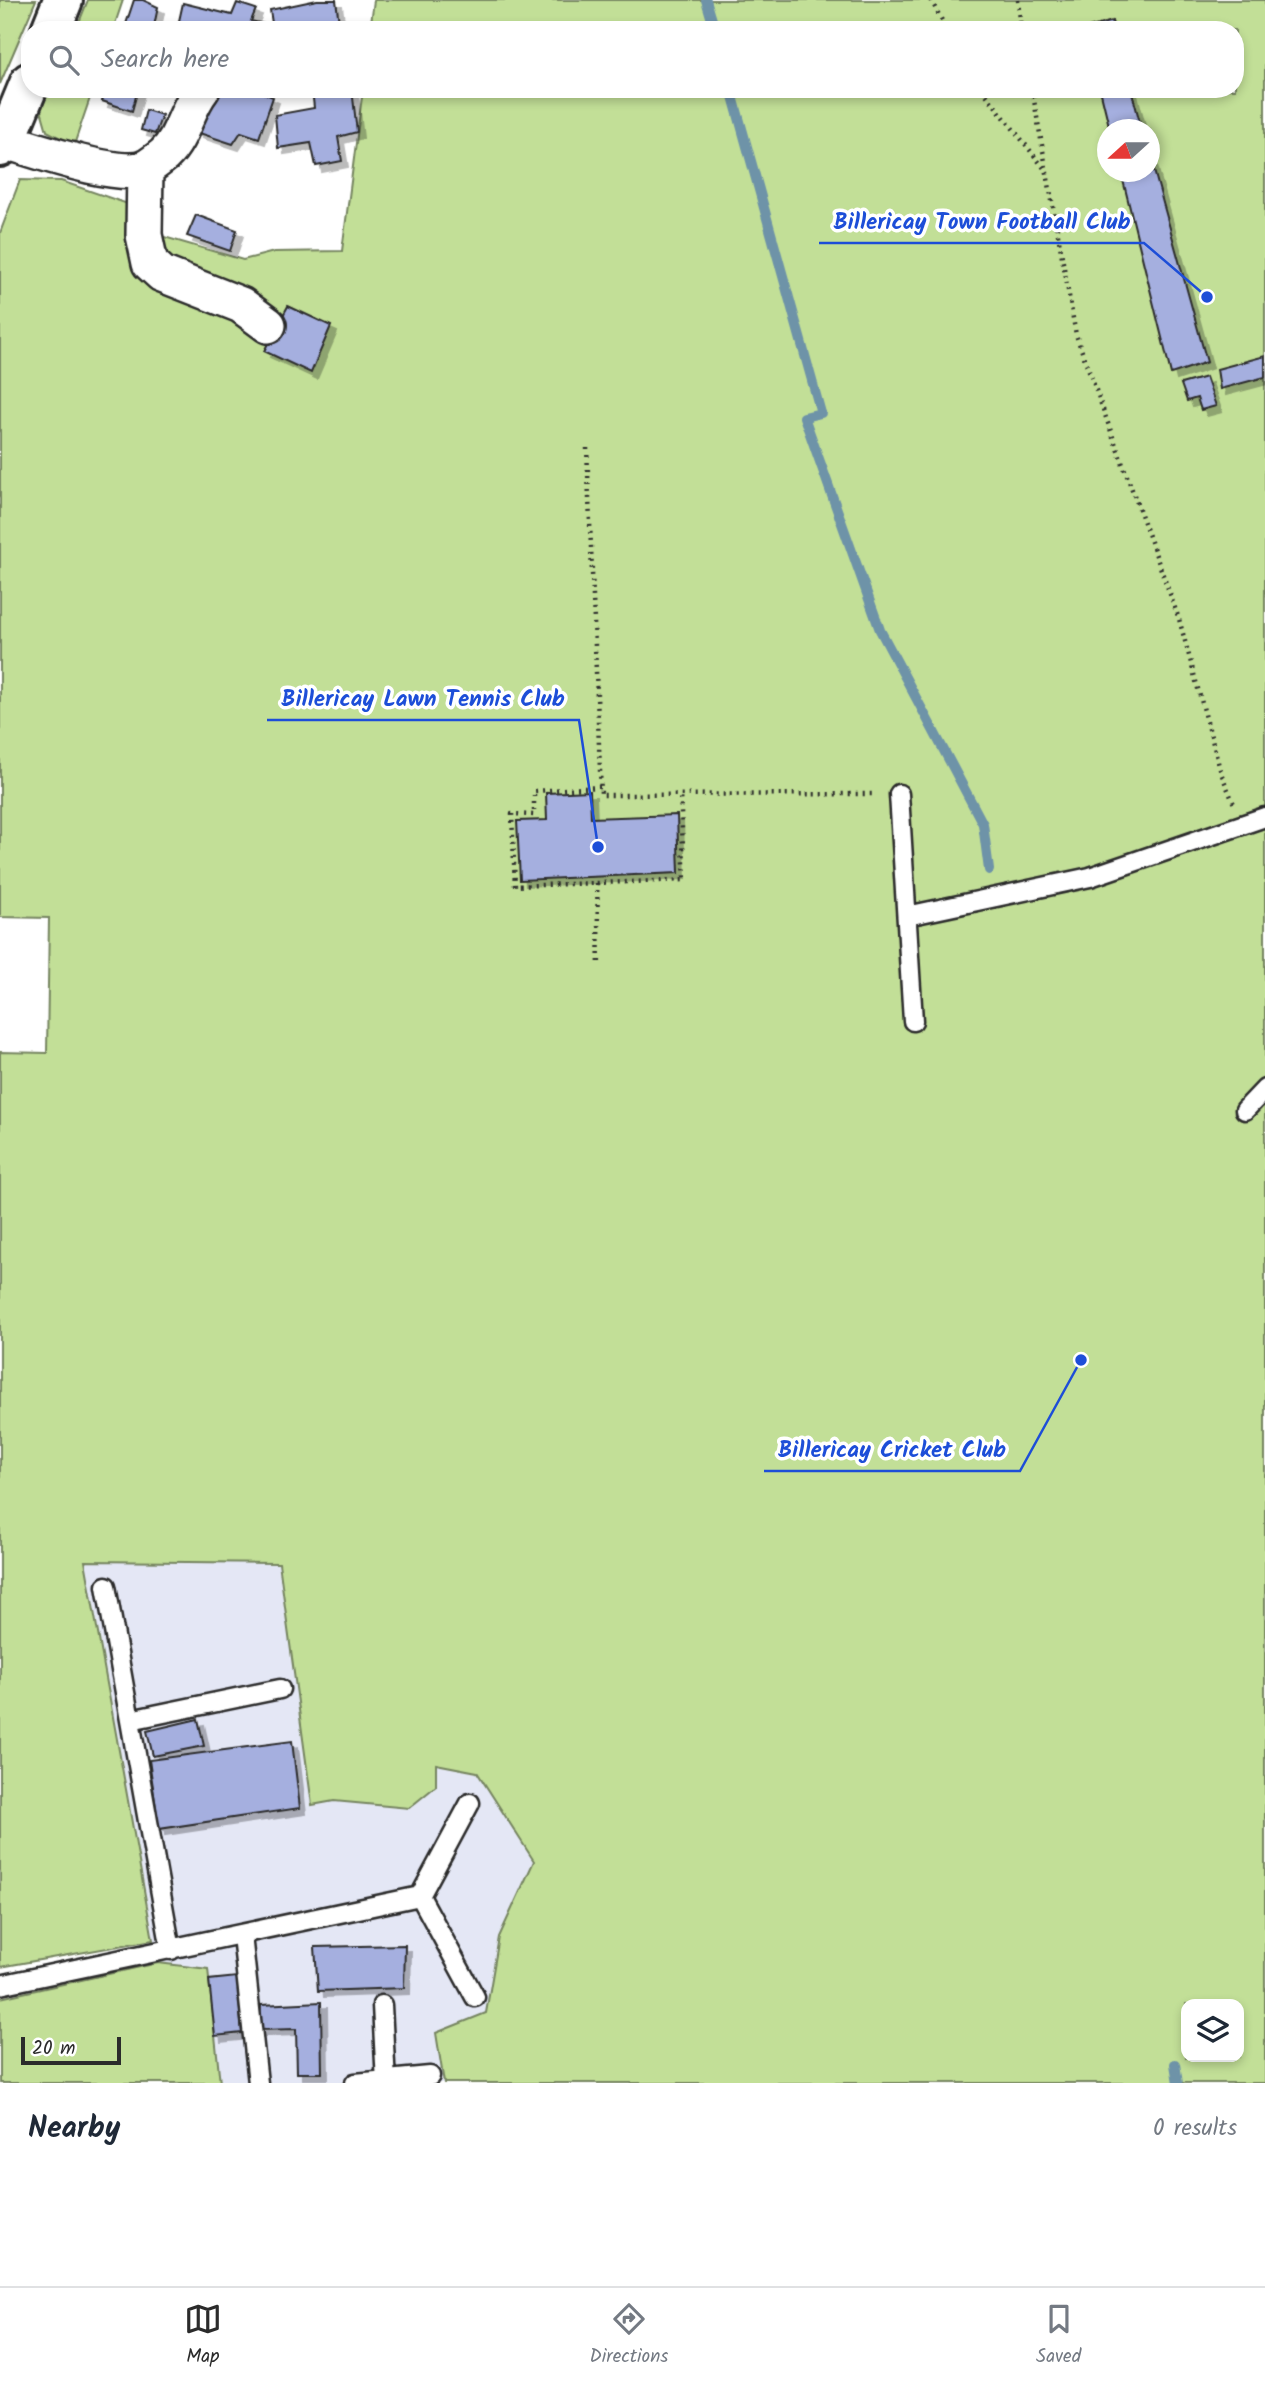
<!DOCTYPE html>
<html lang="en">
<head>
<meta charset="utf-8">
<style>
  :root { --surface:#fff; --page:#f2f2f3; --text:#1f2937; --muted:#747a83; --line:#e0e1e3; --accent:#2b2b2b }
  body { margin:0; font-family:Kalam,sans-serif; background:var(--page); color:var(--text) }
  .controls { position:absolute; right:21px; bottom:21px; display:grid; overflow:hidden; border-radius:14px; box-shadow:0 4px 10px #0003 }
  .controls button { width:63px; height:63px; display:grid; place-items:center; padding:0; border:0; border-bottom:2px solid var(--line); background:var(--surface); color:var(--text); font:35px sans-serif }
  .compass { position:absolute; left:1097px; top:119px; width:63px; height:63px; border-radius:50%; background:var(--surface); box-shadow:0 4px 10px #0003; rotate:249deg }
  .scale { position:absolute; left:21px; bottom:18px; width:100px; box-sizing:border-box; padding-left:7px; border:4px solid #2b2b2b; border-top:0; font-size:19px; line-height:24px; white-space:nowrap; color:#2b2b2b; -webkit-text-stroke:5px #fff; paint-order:stroke }
  .list { margin:0; padding:0; list-style:none }
  h2 { display:flex; justify-content:space-between; align-items:center; height:91px; margin:0; padding:0 28px; font-size:30px }
  h2 small { font-size:23px; font-weight:400; color:var(--muted) }
  .icon { flex:none; width:38px; height:38px; fill:none; stroke:currentColor; stroke-width:2; stroke-linecap:round; stroke-linejoin:round }
  .map { position:relative; flex:none; width:1265px; height:2083px; overflow:hidden }
  .search { position:absolute; background:var(--surface); box-shadow:0 4px 10px #0003; left:21px; right:21px; top:21px; height:77px; display:flex; align-items:center; gap:18px; box-sizing:border-box; padding:0 24px; border-radius:28px; color:var(--muted); font-size:26px }
  .sheet { height:203px; background:var(--surface) }
  nav { display:flex; justify-content:space-around; align-items:center; box-sizing:border-box; height:98px; border-top:2px solid var(--line); background:var(--surface); font-size:19px; color:var(--muted) }
  nav a { display:grid; justify-items:center; gap:4px }
  nav .on { color:var(--accent) }
  .map>svg:first-child { display:block }
</style>
</head>
<body>
<div class="map">
<svg width="1265" height="2083" viewBox="0 0 1265 2083">
  <defs>
    <filter id="shadow"><feDropShadow dx="6" dy="6" stdDeviation="0" flood-color="#0004"/></filter>
  </defs>
  <rect width="100%" height="100%" fill="#fff"/>
  <filter id="ink" filterUnits="userSpaceOnUse"><feTurbulence type="fractalNoise" baseFrequency=".0143" numOctaves="2"/><feDisplacementMap in="SourceGraphic" scale="14" xChannelSelector="R" yChannelSelector="G"/><feConvolveMatrix kernelMatrix="1 2 1 2 8 2 1 2 1" color-interpolation-filters="sRGB"/></filter>
  <g filter="url(#ink)">
    <!-- built -->
    <path fill="#e4e7f5" d="M 85,1560 L 279,1563 L 313,1805 L 334,1801 L 409,1808 L 436,1764 L 477,1773 L 534,1861 L 500,1937 L 486,2013 L 436,2033 L 444,2083 L 220,2083 L 208,1969 L 158,1963 Z"/>
    <!-- green -->
    <path fill="#c2df97" stroke="#768561" stroke-width="2" fill-rule="evenodd" d="M 0,0 L 36,0 L 0,84 Z
      M 88,0 L 123,0 L 113,30 L 76,30 Z
      M 374,0 L 1265,0 L 1265,2083 L 444,2083 L 436,2033 L 486,2013 L 499,1937 L 534,1861 L 477,1772 L 436,1764 L 436,1786 L 409,1808 L 334,1801 L 312,1805 L 279,1563 L 85,1561 L 153,1940 L 0,1967 L 0,1052 L 47,1053 L 49,918 L 0,917 L 0,233 L 20,180 L 61,181 L 131,205 L 126,220 L 129,242 L 161,236 L 243,260 L 274,252 L 342,251 L 363,89 L 1235,89 L 1235,30 L 370,30 ZM 1108,130 L 1150,130 L 1150,172 L 1108,172 ZM 1186,2004 L 1239,2004 L 1239,2057 L 1186,2057 Z
      M 50,89 L 93,89 L 74,145 L 47,131 L 41,110 Z
      M 158,1963 L 208,1969 L 220,2083 L 0,2083 L 0,1998 Z"/>
    <g fill="none" stroke-linecap="round" stroke-linejoin="round">
      <!-- stream -->
      <path stroke="#6e93a8" stroke-width="10" d="M 706,0 L 715,30
        M 731,89 L 821,413 L 804,417 L 880,630 L 983,824 L 989,870
        M 1175,2064 L 1178,2083"/>
    </g>
    <!-- building -->
    <path fill="#a5afdf" stroke="#2b2b2b" stroke-width="2" filter="url(#shadow)" d="M 134,0 L 143,0 L 158,7 L 154,26 L 167,30 L 124,30 Z
      M 317,0 L 336,0 L 340,30 L 273,30 L 270,10 Z
      M 183,3 L 232,15 L 237,3 L 256,9 L 251,21 L 268,25 L 266,30 L 177,30 Z
      M 1112,21 L 1114,30 L 1085,30 L 1085,29 Z
      M 106,89 L 138,89 L 132,111 L 102,101 Z
      M 214,89 L 254,89 L 273,97 L 259,138 L 241,132 L 233,144 L 196,132 Z
      M 312,89 L 352,89 L 357,132 L 338,137 L 342,161 L 316,166 L 311,143 L 278,148 L 275,115 L 314,108 Z
      M 1100,89 L 1131,89 L 1142,130 L 1110,130 Z
      M 146,110 L 162,115 L 155,134 L 141,130 Z
      M 1150,156 L 1207,362 L 1171,374 L 1121,172 L 1150,172 Z
      M 196,215 L 237,230 L 230,251 L 187,236 Z
      M 288,306 L 331,326 L 311,373 L 264,351 Z
      M 1265,356 L 1265,377 L 1220,389 L 1217,369 Z
      M 1206,377 L 1216,406 L 1201,410 L 1197,398 L 1187,401 L 1181,384 Z
      M 590,791 L 591,818 L 677,815 L 679,873 L 520,880 L 517,821 L 547,820 L 546,793 Z
      M 198,1719 L 204,1746 L 153,1756 L 147,1731 Z
      M 292,1741 L 300,1808 L 159,1829 L 149,1760 Z
      M 405,1945 L 404,1988 L 318,1991 L 315,1947 Z
      M 237,1977 L 242,2033 L 215,2036 L 209,1980 Z
      M 321,2002 L 322,2073 L 297,2073 L 296,2029 L 259,2030 L 261,2005 Z"/>
    <g fill="none" stroke-linecap="round" stroke-linejoin="round">
      <defs>
        <path id="lane" d="M 899,794 L 913,1021
          M 907,916 L 1090,877 L 1265,817
          M 1245,1110 L 1265,1089
          M 106,1586 L 171,1950
          M 130,1720 L 280,1689
          M 420,1896 L 475,1997
          M 242,1935 L 258,2083
          M 0,1985 L 420,1896 L 470,1803
          M 382,2005 L 386,2083
          M 355,2083 L 430,2076"/>
        <path id="street" d="M 2,140 C 33,149 119,180 146,168 C 151,165 159,159 164,155 C 183,137 186,109 202,89
          M 145,168 L 144,235 L 150,263 L 162,274 L 241,305 L 268,325"/>
        <path id="primary" d="M 51,30 L 63,0
          M 0,147 L 14,121 L 30,82"/>
      </defs>
      <!-- lane casing -->
      <use href="#lane" stroke="#2b2b2b" stroke-width="23"/>
      <!-- street casing -->
      <use href="#street" stroke="#2b2b2b" stroke-width="40"/>
      <!-- primary casing -->
      <use href="#primary" stroke="#2b2b2b" stroke-width="44"/>
      <!-- path -->
      <path stroke="#2b2b2b" stroke-width="4.5" stroke-dasharray="2 5" stroke-linecap="butt" d="M 931,0 L 947,30
        M 1018,0 L 1021,30
        M 982,89 L 1047,172
        M 1032,89 L 1076,335 L 1179,619 L 1221,773 L 1234,804
        M 587,448 L 601,795 L 874,794
        M 600,787 L 534,791 L 534,815 L 512,814 L 515,886 L 685,880 L 680,795
        M 597,883 L 599,967"/>
      <!-- lane -->
      <use href="#lane" stroke="#fff" stroke-width="18"/>
      <!-- street -->
      <use href="#street" stroke="#fff" stroke-width="35"/>
      <!-- primary -->
      <use href="#primary" stroke="#fff" stroke-width="38"/>
    </g>
  </g>
  <!-- callouts -->
  <path fill="none" stroke="#1d4ed8" stroke-width="2.5" d="M1207 297L1144 243H819M598 847L579 720H267M1081 1360L1020 1471H764"/>
  <g fill="#1d4ed8" stroke="#fff" stroke-width="2.5">
    <circle cx="1207" cy="297" r="7"/>
    <circle cx="598" cy="847" r="7"/>
    <circle cx="1081" cy="1360" r="7"/>
  </g>
  <g font-size="23" text-anchor="middle" font-weight="bold" fill="#1d4ed8" stroke="#fff" stroke-width="7" stroke-linejoin="round" paint-order="stroke">
    <text x="982" y="229">Billericay Town Football Club</text>
    <text x="423" y="706">Billericay Lawn Tennis Club</text>
    <text x="892" y="1457">Billericay Cricket Club</text>
  </g>
</svg>
<div class="controls">
<button><svg class="icon" aria-label="layers" viewBox="0 0 24 24"><path d="M12 4l9 5-9 5-9-5zM3 14l9 5 9-5"/></svg></button>
</div>
<svg class="compass" viewBox="-18 -18 36 36"><path d="M0-13l5 13h-10z" fill="#e53935"/><path d="M0 13l5-13h-10z" fill="#747a83"/></svg>
<div class="scale">20 m</div>
<div class="search"><svg class="icon" aria-label="search" viewBox="0 0 24 24"><circle cx="10" cy="10" r="6"/><path d="M15 15l6 6"/></svg>Search here</div>
</div>
<section class="sheet">
<h2>Nearby<small>0 results</small></h2>
<ul class="list">
</ul>
</section>
<nav>
<a class="on"><svg class="icon" aria-label="map" viewBox="0 0 24 24"><path d="M3 6l6-2 6 2 6-2v14l-6 2-6-2-6 2zM9 4v14M15 6v14"/></svg>Map</a>
<a><svg class="icon" aria-label="directions" viewBox="0 0 24 24"><path d="M12 3l9 9-9 9-9-9zM9 14v-3h6M13 9l2 2-2 2"/></svg>Directions</a>
<a><svg class="icon" aria-label="saved" viewBox="0 0 24 24"><path d="M7 4h10v16l-5-4-5 4z"/></svg>Saved</a>
</nav>
</body>
</html>
